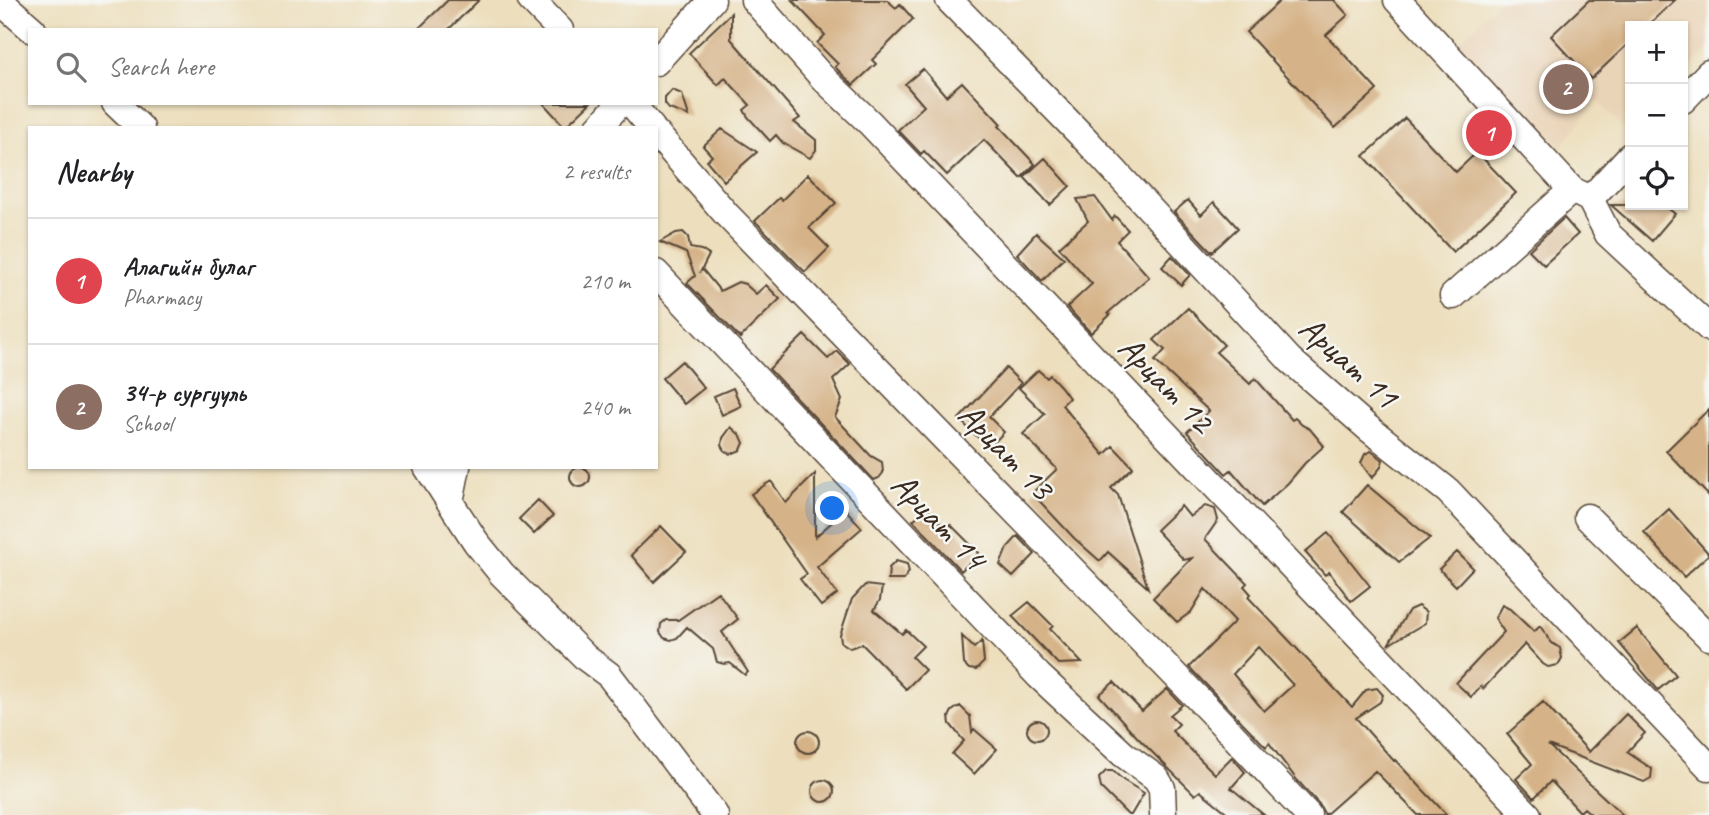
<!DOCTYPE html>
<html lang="en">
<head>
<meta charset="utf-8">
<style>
  :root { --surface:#fff; --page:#f6f6f6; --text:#202124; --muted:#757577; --line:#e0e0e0; --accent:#0f766e }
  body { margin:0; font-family:Caveat,sans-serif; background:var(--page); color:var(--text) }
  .controls { position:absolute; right:21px; top:21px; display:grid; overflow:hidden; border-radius:0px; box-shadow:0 2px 5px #0004 }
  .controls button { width:63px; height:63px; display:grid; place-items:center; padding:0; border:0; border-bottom:2px solid var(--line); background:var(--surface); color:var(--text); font:35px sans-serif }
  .you { position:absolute; left:833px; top:509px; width:24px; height:24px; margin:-18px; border:5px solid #fff; border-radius:50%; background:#1a73e8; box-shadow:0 0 0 10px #1a73e833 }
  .badge { display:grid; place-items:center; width:46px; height:46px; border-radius:50%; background:var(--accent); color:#fff; font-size:23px; font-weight:700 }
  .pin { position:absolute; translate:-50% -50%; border:4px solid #fff; box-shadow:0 2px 7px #0006 }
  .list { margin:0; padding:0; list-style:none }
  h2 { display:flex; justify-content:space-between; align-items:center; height:91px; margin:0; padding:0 28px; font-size:30px }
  h2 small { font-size:23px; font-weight:400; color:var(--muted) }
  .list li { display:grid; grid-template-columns:46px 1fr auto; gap:21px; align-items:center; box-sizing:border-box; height:126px; padding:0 28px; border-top:2px solid var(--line) }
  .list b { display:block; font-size:26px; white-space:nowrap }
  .list p { margin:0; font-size:23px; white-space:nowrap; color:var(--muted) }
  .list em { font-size:23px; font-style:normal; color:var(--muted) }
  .icon { flex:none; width:38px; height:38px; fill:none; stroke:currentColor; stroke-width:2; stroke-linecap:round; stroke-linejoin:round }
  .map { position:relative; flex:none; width:1709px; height:815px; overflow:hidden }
  .search { position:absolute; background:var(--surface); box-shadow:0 2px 5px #0004; left:28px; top:28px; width:630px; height:77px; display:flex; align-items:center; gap:18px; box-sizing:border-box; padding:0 24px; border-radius:0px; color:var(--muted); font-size:26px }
  .panel { position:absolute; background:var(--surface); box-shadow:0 2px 5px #0004; left:28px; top:126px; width:630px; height:343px; border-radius:0px }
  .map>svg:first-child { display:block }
</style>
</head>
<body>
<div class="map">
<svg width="1709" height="815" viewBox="0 0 1709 815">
  <rect width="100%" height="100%" fill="#f6f6f2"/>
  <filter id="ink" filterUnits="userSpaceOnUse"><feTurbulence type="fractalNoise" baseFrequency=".0143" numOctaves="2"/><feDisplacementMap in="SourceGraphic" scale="14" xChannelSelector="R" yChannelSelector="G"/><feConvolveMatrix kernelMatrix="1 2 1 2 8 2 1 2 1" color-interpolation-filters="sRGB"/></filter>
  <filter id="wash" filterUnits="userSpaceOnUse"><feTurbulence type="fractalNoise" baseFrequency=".00686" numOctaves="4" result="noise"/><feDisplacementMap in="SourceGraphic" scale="28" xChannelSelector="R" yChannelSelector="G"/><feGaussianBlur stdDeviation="1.57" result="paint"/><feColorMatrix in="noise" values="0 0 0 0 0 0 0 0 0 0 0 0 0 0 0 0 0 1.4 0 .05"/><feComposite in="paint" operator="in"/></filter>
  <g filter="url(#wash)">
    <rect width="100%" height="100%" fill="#eddfbd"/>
    <!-- built -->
    <path fill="#ead4b8" d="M 1497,0 L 1709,0 L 1709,49 L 1683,74 L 1683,26 L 1630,26 L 1630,123 L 1625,129 L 1596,101 L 1561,148 L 1458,43 L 1498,2 Z"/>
    <g id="blocks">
      <!-- building -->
      <path fill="#d5b287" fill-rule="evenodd" d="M 448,0 L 479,0 L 448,30 L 417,30 Z
        M 792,0 L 887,0 L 896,8 L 900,4 L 913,19 L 872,60 L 876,64 L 853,85 L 835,67 L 838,64 L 817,43 L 825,35 Z
        M 1281,0 L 1334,0 L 1348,15 L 1326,35 L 1377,90 L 1335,128 L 1246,32 Z
        M 1589,0 L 1675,0 L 1647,26 L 1630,26 L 1630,42 L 1591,79 L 1551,36 Z
        M 731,13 L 731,39 L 800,118 L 794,122 L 816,140 L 816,150 L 810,158 L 783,143 L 776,135 L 770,141 L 748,117 L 744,110 L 750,105 L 725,78 L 718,85 L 689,53 Z
        M 923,69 L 946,96 L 962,82 L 1001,124 L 999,126 L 1035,164 L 1021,178 L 984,140 L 947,175 L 924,151 L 921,154 L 898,130 L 924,106 L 905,84 Z
        M 672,90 L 682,94 L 689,116 L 669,109 L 665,104 L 665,98 Z
        M 543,103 L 590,103 L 565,127 Z
        M 1405,118 L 1456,172 L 1477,152 L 1516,193 L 1453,252 L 1364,156 Z
        M 722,129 L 757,152 L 724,181 L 707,161 L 712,156 L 703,146 Z
        M 1045,158 L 1070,186 L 1050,205 L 1024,177 Z
        M 808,174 L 836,203 L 809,228 L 829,248 L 805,272 L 755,221 L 779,198 L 782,200 Z
        M 1095,197 L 1112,220 L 1115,216 L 1128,230 L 1117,241 L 1149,277 L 1108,313 L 1110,315 L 1091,333 L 1067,307 L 1092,284 L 1059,247 L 1088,221 L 1077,199 Z
        M 1188,200 L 1201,215 L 1214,202 L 1238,228 L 1212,252 L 1174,212 Z
        M 1611,205 L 1664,205 L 1675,214 L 1652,241 Z
        M 1564,218 L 1578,234 L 1544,265 L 1529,250 Z
        M 683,232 L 688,237 L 690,248 L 701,250 L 709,255 L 701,271 L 703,270 L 720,291 L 738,282 L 745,284 L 756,294 L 766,285 L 780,299 L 740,338 L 687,283 L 695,276 L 686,253 L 660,242 L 676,233 Z
        M 1036,233 L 1064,258 L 1042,281 L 1017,254 Z
        M 1172,256 L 1190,275 L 1181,285 L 1162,267 Z
        M 1188,308 L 1224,345 L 1216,352 L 1250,384 L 1255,378 L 1292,420 L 1295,418 L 1302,425 L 1310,429 L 1324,446 L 1305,463 L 1288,483 L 1262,506 L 1231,470 L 1226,474 L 1187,432 L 1209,411 L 1155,361 L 1165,350 L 1154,340 Z
        M 804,335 L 828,359 L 837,351 L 850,364 L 833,380 L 842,400 L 835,417 L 871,456 L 882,462 L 883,473 L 879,478 L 874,480 L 769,369 Z
        M 682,361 L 704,388 L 684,404 L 662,378 Z
        M 1006,368 L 1021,383 L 989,417 L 1004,432 L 989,448 L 959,419 Z
        M 1038,370 L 1047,378 L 1050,375 L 1061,387 L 1069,398 L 1062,405 L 1104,455 L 1113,446 L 1133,467 L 1111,488 L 1118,495 L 1148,588 L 1108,552 L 1100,561 L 1074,538 L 1032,493 L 1057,469 L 1023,434 L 1045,414 L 1019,388 Z
        M 733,388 L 741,406 L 722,415 L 714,396 Z
        M 1709,409 L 1709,496 L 1666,451 Z
        M 731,427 L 741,436 L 744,443 L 741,450 L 731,454 L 725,451 L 722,445 L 723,438 Z
        M 1371,451 L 1383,460 L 1381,467 L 1372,478 L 1361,463 L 1365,454 Z
        M570 477a10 10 0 1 1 20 0a10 10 0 1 1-20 0Z
        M 815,474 L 815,537 L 846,510 L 862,528 L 817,567 L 837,594 L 821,606 L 800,579 L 807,574 L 751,494 L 771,481 L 786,503 Z
        M 1367,485 L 1430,538 L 1399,562 L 1343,512 Z
        M 538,500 L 553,516 L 534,534 L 519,519 Z
        M 1181,506 L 1190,517 L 1205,506 L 1215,509 L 1218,520 L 1205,539 L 1247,583 L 1244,586 L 1251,594 L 1248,597 L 1352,707 L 1366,690 L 1377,688 L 1383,695 L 1380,702 L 1356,718 L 1394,761 L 1395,760 L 1447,815 L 1418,815 L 1375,771 L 1325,815 L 1319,804 L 1297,780 L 1269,743 L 1266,747 L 1189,667 L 1235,621 L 1205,589 L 1191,612 L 1177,622 L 1153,598 L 1192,558 L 1184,560 L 1156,530 ZM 1258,647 L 1293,685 L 1264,711 L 1233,674 Z
        M 927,508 L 945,528 L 950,524 L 979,553 L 961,571 L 913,520 Z
        M 1669,509 L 1709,554 L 1684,577 L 1644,532 Z
        M 661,526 L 686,552 L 654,582 L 631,555 Z
        M 1328,533 L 1370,586 L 1351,601 L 1329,572 L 1325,575 L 1305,552 Z
        M 1018,536 L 1035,554 L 1013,577 L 1000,565 L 1007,548 Z
        M 1457,552 L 1473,568 L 1456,586 L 1439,569 Z
        M 896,561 L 907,564 L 909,572 L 903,580 L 888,580 L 889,568 Z
        M 865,585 L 882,587 L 880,600 L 874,610 L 902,634 L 906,630 L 923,646 L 912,657 L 925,670 L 906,689 L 862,644 L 850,648 L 841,642 L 840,635 L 852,599 Z
        M 718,592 L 738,619 L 722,632 L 748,672 L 745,675 L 730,663 L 724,664 L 717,662 L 713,649 L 687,627 L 677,638 L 671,640 L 664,638 L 660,632 L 661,624 L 666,620 L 678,620 Z
        M 1029,602 L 1053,626 L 1050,629 L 1082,663 L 1058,664 L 1012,616 Z
        M 1502,605 L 1510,609 L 1534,632 L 1540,626 L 1552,643 L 1560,648 L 1562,658 L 1558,665 L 1548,667 L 1543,664 L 1525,644 L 1483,689 L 1481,686 L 1471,697 L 1456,683 L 1504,632 L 1495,618 Z
        M 1418,606 L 1426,612 L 1425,623 L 1388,645 L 1409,610 Z
        M 1637,628 L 1676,675 L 1658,690 L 1619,643 Z
        M 962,636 L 974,648 L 982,641 L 984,662 L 976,670 L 969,669 L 964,664 Z
        M 1114,682 L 1142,711 L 1167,689 L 1182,705 L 1170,715 L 1179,724 L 1172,731 L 1215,774 L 1232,757 L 1245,772 L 1231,788 L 1264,815 L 1230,815 L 1200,791 L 1195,795 L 1138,738 L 1099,695 Z
        M 1543,702 L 1589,752 L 1626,714 L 1645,733 L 1627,752 L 1652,769 L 1651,778 L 1644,782 L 1548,745 L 1623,815 L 1592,815 L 1584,808 L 1580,812 L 1551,781 L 1534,798 L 1516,779 L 1532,764 L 1507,734 Z
        M 960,706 L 970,716 L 972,732 L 974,729 L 997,749 L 974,774 L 952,754 L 964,741 L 950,724 L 949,717 L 952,711 Z
        M1027 730a10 10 0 1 1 20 0a10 10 0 1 1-20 0Z
        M797 742a11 11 0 1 1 22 0a11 11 0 1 1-22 0Z
        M 1106,771 L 1113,771 L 1123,780 L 1144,793 L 1131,815 L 1128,815 L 1101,788 L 1099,778 Z
        M812 791a11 11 0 1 1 22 0a11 11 0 1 1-22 0Z"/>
    </g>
  </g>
  <g filter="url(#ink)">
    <use href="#blocks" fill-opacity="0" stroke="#564536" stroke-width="2"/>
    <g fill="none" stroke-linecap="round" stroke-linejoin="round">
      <defs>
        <path id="minor" d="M 531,0 L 560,30
          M 754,0 L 822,77 L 870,123 L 1528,815
          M 949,0 L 1087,141 L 1290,360 L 1368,428 L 1448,491 L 1709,767
          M 1397,0 L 1572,190 L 1590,199 L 1608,234 L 1709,328
          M 0,1 L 33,30
          M 656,62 L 712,0
          M 1683,100 L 1709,73
          M 115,103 L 141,128
          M 631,103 L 652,128
          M 598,128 L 620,103
          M 656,133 L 727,215 L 1210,711 L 1308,815
          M 1590,199 L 1630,156
          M 656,273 L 1039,676 L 1123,754 L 1156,778 L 1162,788 L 1163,815
          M 1453,296 L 1572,190
          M 427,467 L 476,542 L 502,574 L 586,658 L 609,675 L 715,815
          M 450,502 L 457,467
          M 1587,517 L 1709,637"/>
      </defs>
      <!-- minor casing -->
      <use href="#minor" stroke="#564536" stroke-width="29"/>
      <!-- minor -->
      <use href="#minor" stroke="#fff" stroke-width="26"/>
    </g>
  </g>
  <g text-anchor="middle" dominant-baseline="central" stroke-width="5" stroke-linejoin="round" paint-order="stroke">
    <!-- street labels -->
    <g font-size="35" fill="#3b2a1e" stroke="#f6f6f2">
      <text transform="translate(1349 362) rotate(42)">Арцат 11</text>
      <text transform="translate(1166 384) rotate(46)">Арцат 12</text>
      <text transform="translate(1006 451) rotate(46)">Арцат 13</text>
      <text transform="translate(939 521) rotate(46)">Арцат 14</text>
    </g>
  </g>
</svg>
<div class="controls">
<button>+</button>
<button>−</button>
<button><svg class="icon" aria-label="locate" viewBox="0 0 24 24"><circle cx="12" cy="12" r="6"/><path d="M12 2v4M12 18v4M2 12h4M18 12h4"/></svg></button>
</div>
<div class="you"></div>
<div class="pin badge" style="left:1489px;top:133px;background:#e0444e">1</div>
<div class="pin badge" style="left:1566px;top:87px;background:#8d6e63">2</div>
<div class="search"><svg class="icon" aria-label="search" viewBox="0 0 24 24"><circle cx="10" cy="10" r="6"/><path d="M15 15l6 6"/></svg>Search here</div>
<section class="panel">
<h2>Nearby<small>2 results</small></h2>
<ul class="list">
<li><span class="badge" style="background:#e0444e">1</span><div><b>Алагийн булаг</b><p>Pharmacy</p></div><em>210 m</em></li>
<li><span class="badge" style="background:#8d6e63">2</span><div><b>34-р сургууль</b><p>School</p></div><em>240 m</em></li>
</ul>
</section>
</div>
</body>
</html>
